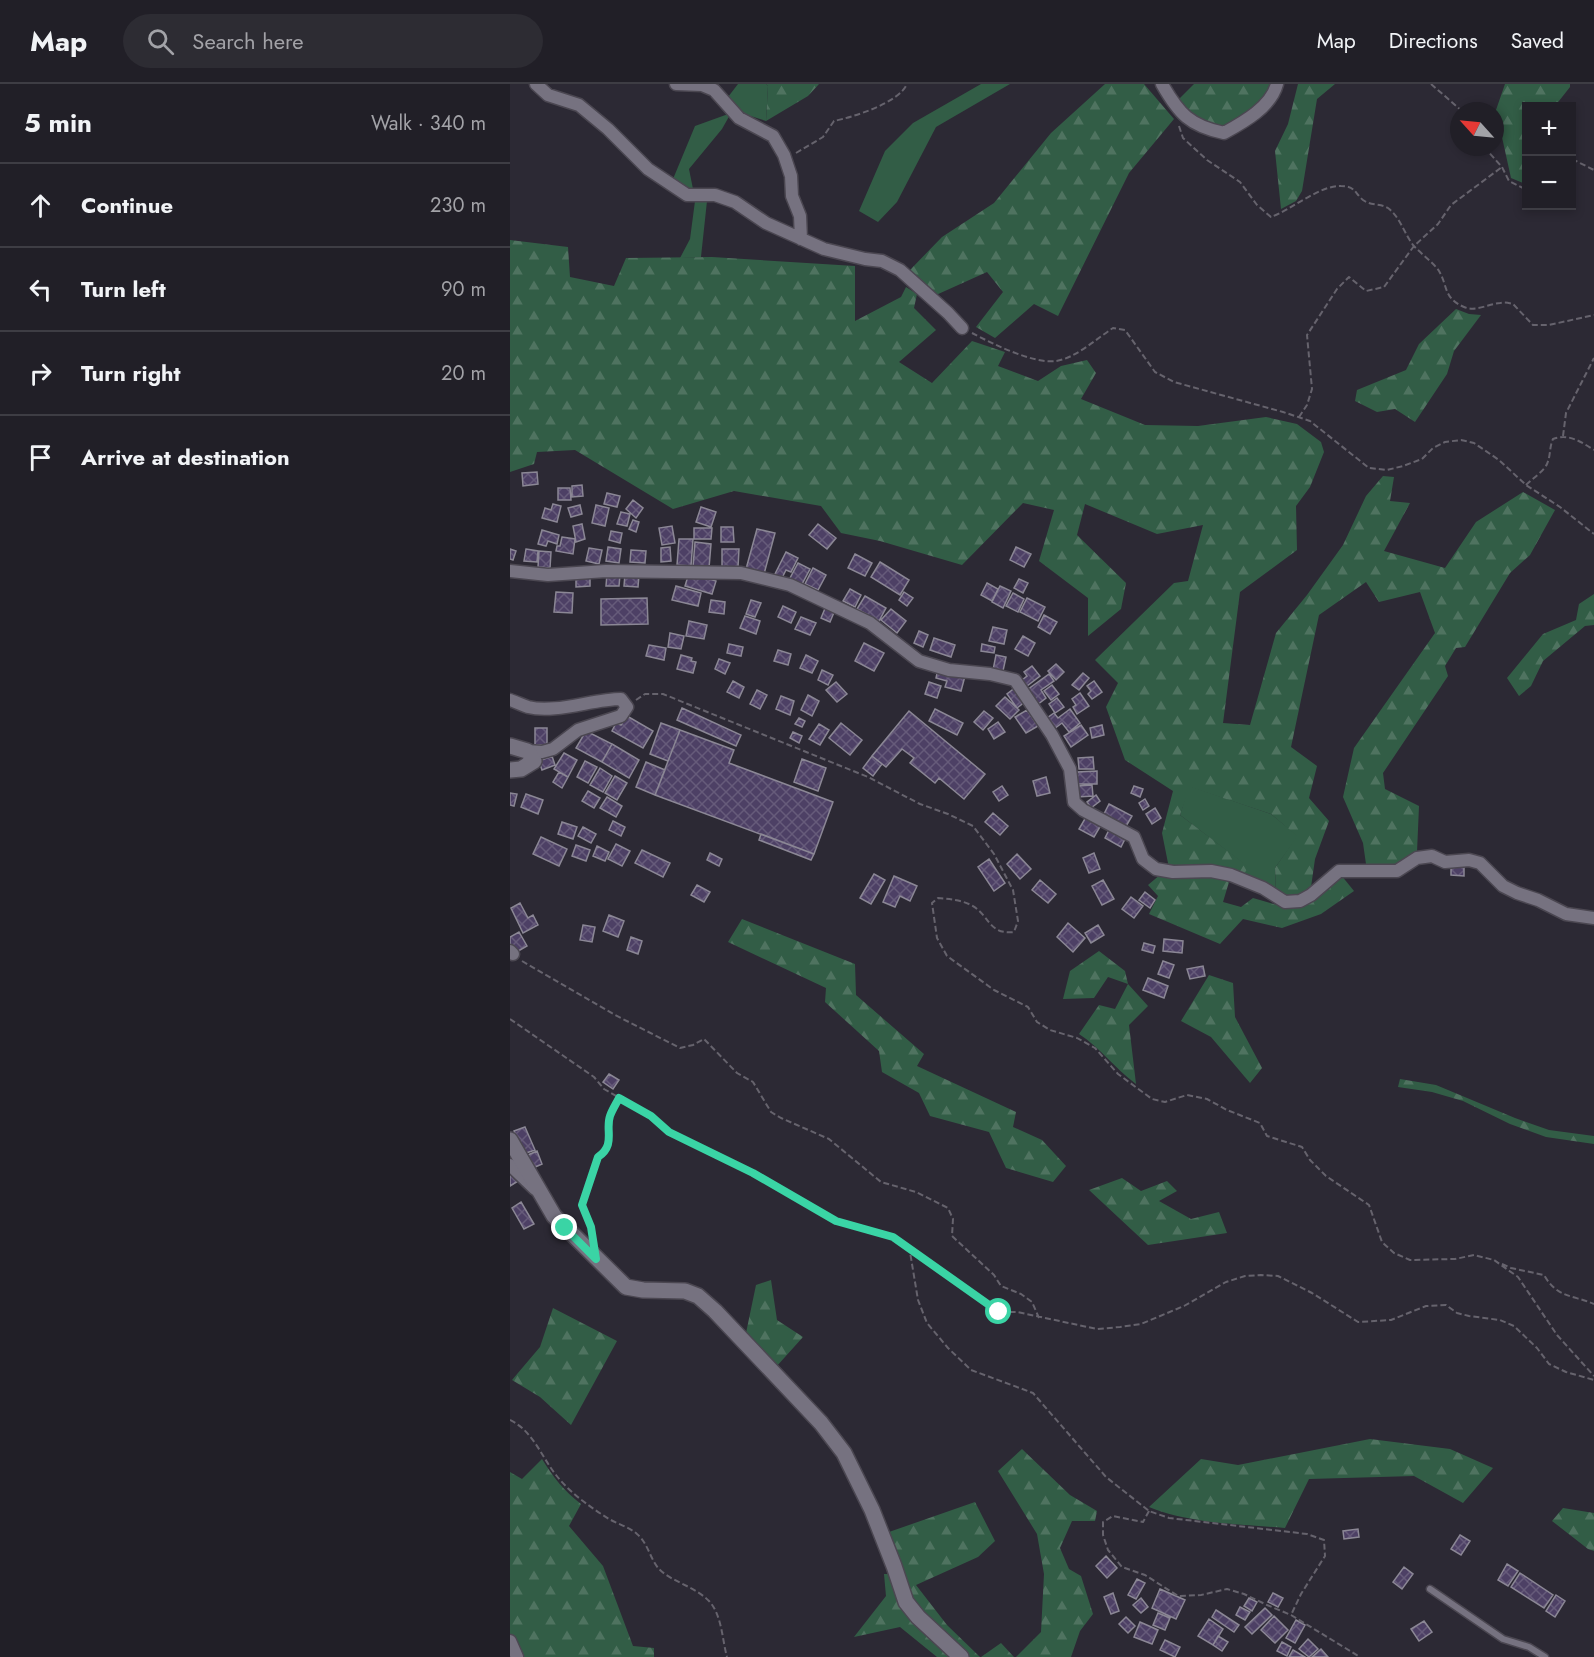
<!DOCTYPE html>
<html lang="en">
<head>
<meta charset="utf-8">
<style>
  :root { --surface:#211f27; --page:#2d2c33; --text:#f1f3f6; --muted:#a2a2a7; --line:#3e3d44 }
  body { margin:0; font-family:Jost,sans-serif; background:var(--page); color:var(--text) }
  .controls { position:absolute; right:18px; top:18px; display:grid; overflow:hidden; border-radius:0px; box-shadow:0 3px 9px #0003 }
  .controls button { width:54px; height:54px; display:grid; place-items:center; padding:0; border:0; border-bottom:2px solid var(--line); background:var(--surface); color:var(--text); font:30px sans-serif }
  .compass { position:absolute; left:940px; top:18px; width:54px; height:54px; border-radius:50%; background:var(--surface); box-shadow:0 3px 9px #0003; rotate:297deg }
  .stop { position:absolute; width:18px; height:18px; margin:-14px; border:4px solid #3ad4a5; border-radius:50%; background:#fff }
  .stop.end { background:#3ad4a5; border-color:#fff; box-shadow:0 2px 6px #0008 }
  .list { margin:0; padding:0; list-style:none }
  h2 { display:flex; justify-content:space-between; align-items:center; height:78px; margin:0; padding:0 24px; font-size:26px }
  h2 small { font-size:20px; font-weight:400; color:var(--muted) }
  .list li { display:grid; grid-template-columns:39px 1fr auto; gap:18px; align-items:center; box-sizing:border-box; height:84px; padding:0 24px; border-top:2px solid var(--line) }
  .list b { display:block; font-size:22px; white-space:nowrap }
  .list em { font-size:20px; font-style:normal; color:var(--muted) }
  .icon { flex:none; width:33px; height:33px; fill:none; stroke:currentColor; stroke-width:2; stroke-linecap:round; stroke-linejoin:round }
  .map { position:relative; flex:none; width:1084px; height:1573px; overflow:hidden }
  header { display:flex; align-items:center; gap:36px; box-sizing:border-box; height:84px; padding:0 30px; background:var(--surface); border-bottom:2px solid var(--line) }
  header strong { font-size:28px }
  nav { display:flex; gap:33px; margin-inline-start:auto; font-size:21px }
  .search { width:420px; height:54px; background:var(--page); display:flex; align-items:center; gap:15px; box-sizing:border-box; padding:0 21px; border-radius:33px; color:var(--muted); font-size:22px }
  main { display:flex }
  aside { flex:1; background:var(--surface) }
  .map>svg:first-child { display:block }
</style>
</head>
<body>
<header>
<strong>Map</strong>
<div class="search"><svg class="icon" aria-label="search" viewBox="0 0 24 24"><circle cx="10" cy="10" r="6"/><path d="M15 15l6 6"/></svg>Search here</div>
<nav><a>Map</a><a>Directions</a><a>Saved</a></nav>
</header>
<main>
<aside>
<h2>5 min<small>Walk · 340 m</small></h2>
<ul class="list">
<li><svg class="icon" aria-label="ahead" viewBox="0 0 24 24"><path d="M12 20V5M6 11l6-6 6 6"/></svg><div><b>Continue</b></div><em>230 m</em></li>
<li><svg class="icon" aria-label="left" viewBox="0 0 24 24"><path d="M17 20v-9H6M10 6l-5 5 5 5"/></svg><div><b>Turn left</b></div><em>90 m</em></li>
<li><svg class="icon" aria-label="right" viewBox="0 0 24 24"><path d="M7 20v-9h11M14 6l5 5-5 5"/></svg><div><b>Turn right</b></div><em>20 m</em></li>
<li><svg class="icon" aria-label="arrive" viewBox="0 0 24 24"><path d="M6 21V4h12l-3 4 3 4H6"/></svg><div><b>Arrive at destination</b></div></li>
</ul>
</aside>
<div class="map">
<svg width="1084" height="1573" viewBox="0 0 1084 1573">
  <defs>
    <pattern id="forest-firs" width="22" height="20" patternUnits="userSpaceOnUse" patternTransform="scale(1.5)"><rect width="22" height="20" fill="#325d46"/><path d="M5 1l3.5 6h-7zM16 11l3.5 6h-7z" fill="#4f7360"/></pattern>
    <pattern id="building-cross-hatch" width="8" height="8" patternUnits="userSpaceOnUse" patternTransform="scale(1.5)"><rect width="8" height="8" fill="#4d4065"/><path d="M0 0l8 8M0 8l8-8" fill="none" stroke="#665b7a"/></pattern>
  </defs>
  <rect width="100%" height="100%" fill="#2c2934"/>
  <!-- green -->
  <path fill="#325d46" d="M 228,0 L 256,0 L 258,2 L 256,37 L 234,30 L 218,13 Z
    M 471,0 L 500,0 L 426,43 L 387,118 L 368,138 L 349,127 L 375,67 L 403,39 Z
    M 221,29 L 212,45 L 179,85 L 183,105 L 172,104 L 163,95 L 185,42 Z
    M 185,117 L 197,117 L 191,173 L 170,174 L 180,155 Z
    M 679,702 L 761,730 L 788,752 L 765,784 L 766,809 L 733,791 L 738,783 L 670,731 Z"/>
  <!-- forest -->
  <path fill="url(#forest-firs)" d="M 256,0 L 309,0 L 298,12 L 256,37 L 258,2 Z
    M 595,0 L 634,0 L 664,35 L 619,89 L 548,232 L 524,220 L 485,254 L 466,243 L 493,208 L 477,188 L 426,211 L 400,186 L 432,153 L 484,119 L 541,49 Z
    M 684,0 L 764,0 L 750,20 L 720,44 L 693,41 L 666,18 Z
    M 788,0 L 825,0 L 807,15 L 792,107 L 786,117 L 771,125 L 765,67 L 778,40 Z
    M 995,0 L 1060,0 L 1060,3 L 1045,22 L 1017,22 L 1016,99 L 1013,99 L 1001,94 L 986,26 Z
    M 0,156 L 58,163 L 60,193 L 104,202 L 116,174 L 202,173 L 345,182 L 345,237 L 391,213 L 396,203 L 407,210 L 404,224 L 426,246 L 389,278 L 422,299 L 462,257 L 495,268 L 488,282 L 528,297 L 551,282 L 577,276 L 586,289 L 571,315 L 635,341 L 688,342 L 756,333 L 787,340 L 811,358 L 814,368 L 800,403 L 786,422 L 787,466 L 730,508 L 713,639 L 740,641 L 766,549 L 797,511 L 833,461 L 856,412 L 873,392 L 884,393 L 880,417 L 900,419 L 874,467 L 935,484 L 966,438 L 1013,408 L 1045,426 L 1020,471 L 1000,489 L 955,563 L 946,564 L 935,582 L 938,592 L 873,689 L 875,705 L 909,722 L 907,768 L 882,782 L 856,780 L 853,759 L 833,713 L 844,664 L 925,549 L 910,508 L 869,518 L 856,498 L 809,531 L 781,663 L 807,682 L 799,714 L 819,737 L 805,775 L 801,803 C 787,812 782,817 766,809 L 765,784 L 787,752 L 761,730 L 680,703 L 670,731 L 739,783 L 733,791 L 659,784 L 652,749 L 663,707 L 615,676 L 596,623 L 608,599 L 585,576 L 664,499 L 678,497 L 693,441 L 647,450 L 575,420 L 567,451 L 616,499 L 611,525 L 578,552 L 578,514 L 529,477 L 544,426 L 513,419 L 452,481 L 370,457 L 331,449 L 311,422 L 224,407 L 163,425 L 65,366 L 27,368 L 24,380 L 0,388 Z
    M 946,225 L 959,230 L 971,231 L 944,267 L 937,290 L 905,338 L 885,325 L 867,328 L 845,317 L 847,306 L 896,286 L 909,260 Z
    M 1084,510 L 1084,541 L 1075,542 L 1033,577 L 1021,602 L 1009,612 L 997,594 L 1033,550 L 1066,536 L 1069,520 Z
    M 651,790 L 702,792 L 719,798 L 713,818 L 731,823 L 743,814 L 767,821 L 788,820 L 831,791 L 844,807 L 811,830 L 772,844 L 733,835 L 710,860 L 639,830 L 648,812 L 638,801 Z
    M 232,835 L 345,880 L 346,911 L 414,970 L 407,982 L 506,1028 L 503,1043 L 532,1056 L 556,1082 L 543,1098 L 496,1084 L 479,1048 L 420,1032 L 409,1009 L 372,988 L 369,967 L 315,918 L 316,904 L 218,858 Z
    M 589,867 L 615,887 L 618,900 L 638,922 L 619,941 L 626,1000 C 604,984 592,965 569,950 L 589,921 L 605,925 L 618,900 L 598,893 L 584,914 L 553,915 L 560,887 Z
    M 699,891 L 723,899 L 725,933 L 752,984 L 740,999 L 701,953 L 671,937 Z
    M 890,995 L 926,1001 L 1005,1034 L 1039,1046 L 1084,1052 L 1084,1060 L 1036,1053 L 1000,1040 L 953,1017 L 922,1008 L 888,1003 Z
    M 612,1094 L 631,1107 L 657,1097 L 667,1107 L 649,1117 L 681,1135 L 709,1128 L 717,1149 L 638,1161 L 579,1106 Z
    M 261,1196 L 267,1236 L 293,1253 L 266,1283 L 248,1266 L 236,1249 L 246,1201 Z
    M 43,1224 L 107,1257 L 61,1341 L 30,1313 L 2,1296 L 30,1263 Z
    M 860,1355 L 940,1365 L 983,1384 L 953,1419 L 904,1392 L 799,1395 L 775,1444 C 730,1440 681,1440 639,1423 L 691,1375 L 728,1381 Z
    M 512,1365 L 560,1411 L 587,1427 L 585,1437 L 562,1437 L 550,1464 L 559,1485 L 571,1492 L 583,1530 L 570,1547 L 561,1573 L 506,1573 L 531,1548 L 534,1490 L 527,1450 L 488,1387 Z
    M 32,1375 C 43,1393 54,1407 71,1420 L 59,1442 L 93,1482 L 123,1562 L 144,1564 L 144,1573 L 12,1573 L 8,1561 L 0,1550 L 0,1388 L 12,1395 Z
    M 465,1418 L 485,1457 L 468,1473 L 406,1501 L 437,1541 L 470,1573 L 458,1573 L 416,1533 L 400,1510 L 379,1448 Z
    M 1053,1424 L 1084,1429 L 1084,1467 L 1078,1465 L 1042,1437 Z
    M 374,1490 L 380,1490 L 441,1573 L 427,1573 L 390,1543 L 344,1553 L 376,1512 Z
    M 491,1559 L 504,1573 L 470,1573 L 471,1573 Z"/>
  <!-- building -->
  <path fill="url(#building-cross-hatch)" stroke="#8b8795" stroke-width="1.5" d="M 27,388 L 28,400 L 13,402 L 12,389 Z
    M 72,401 L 73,412 L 62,413 L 62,402 Z
    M 48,404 L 60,404 L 61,416 L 48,416 Z
    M 97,409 L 110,412 L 107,423 L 94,420 Z
    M 123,416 L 133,424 L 126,434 L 116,425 Z
    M 43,420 L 51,422 L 47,438 L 32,434 L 35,424 L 41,426 Z
    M 70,421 L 72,430 L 61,433 L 58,424 Z
    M 86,421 L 99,424 L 95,442 L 82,439 Z
    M 191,423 L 206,428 L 201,443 L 186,438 Z
    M 111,428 L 120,430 L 117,442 L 107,440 Z
    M 123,436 L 129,438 L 126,448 L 119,445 Z
    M 72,440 L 75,455 L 66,458 L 63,442 Z
    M 308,440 L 326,454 L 317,465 L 299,451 Z
    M 162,442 L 165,459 L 152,461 L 149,444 Z
    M 211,443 L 223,443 L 224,458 L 211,458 Z
    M 184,444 L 202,444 L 201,455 L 184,455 Z
    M 247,445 L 265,449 L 254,490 L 236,485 Z
    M 32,446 L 49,451 L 47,460 L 38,457 L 36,462 L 28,460 Z
    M 101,447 L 112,449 L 110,459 L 99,456 Z
    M 52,453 L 65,455 L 63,470 L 46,467 L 47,462 L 50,462 Z
    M 169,455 L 183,455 L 181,482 L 167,481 Z
    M 185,458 L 201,460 L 199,484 L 183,483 Z
    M 98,463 L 111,465 L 109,479 L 96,477 Z
    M 160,463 L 161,477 L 151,478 L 151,464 Z
    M 506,463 L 521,470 L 514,483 L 500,476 Z
    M 79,464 L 92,466 L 89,480 L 76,477 Z
    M 0,465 L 6,467 L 3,476 L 0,475 Z
    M 16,465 L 28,467 L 27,478 L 14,477 Z
    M 212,465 L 229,465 L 228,483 L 212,483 Z
    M 121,466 L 136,467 L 135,479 L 120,478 Z
    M 29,467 L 41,468 L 40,484 L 28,483 Z
    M 276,468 L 288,474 L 281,488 L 276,486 L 271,496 L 264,492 Z
    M 345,470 L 362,479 L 355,492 L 338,484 Z
    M 370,478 L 399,496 L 390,511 L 361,493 Z
    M 288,479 L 300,485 L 291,502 L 279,496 Z
    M 303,484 L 316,491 L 308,506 L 295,500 Z
    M 179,489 L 206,497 L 202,510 L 175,502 Z
    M 97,490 L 110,491 L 109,502 L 96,502 Z
    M 115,490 L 129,491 L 128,503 L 114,502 Z
    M 66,493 L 80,493 L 80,502 L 66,503 Z
    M 509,495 L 518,499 L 513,509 L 504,504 Z
    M 477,499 L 488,505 L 482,517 L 471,511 Z
    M 166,502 L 191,509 L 188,522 L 162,516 Z
    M 490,502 L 501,507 L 493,524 L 482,518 Z
    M 340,505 L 351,511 L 345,523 L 333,517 Z
    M 46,508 L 63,509 L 62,529 L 44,528 Z
    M 394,508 L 403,514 L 397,522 L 389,516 Z
    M 503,509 L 514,515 L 508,528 L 496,522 Z
    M 355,512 L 376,524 L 369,537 L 347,525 Z
    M 137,514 L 138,540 L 91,541 L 91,515 Z
    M 517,514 L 535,523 L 528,537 L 510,528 Z
    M 201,516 L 215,518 L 214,530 L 199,528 Z
    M 241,516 L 251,519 L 245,533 L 236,530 Z
    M 273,522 L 286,528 L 281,539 L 268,533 Z
    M 316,522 L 325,526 L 320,538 L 311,534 Z
    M 381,525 L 396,537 L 387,549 L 371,536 Z
    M 534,531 L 547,538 L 540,550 L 528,543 Z
    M 235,532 L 250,537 L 246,550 L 230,544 Z
    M 291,533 L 306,539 L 300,551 L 285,545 Z
    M 179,537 L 197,541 L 194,555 L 176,552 Z
    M 483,543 L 497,546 L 494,560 L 479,557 Z
    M 409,547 L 418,551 L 413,563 L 404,559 Z
    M 160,549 L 174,552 L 171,565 L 158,563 Z
    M 513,552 L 525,559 L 518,572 L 505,565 Z
    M 424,554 L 445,561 L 441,573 L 420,566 Z
    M 354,559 L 374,569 L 364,587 L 345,577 Z
    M 219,560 L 233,563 L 231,572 L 217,569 Z
    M 472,560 L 485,563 L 484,569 L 471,567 Z
    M 139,561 L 156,564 L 154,576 L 136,572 Z
    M 268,566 L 281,570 L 278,581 L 264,577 Z
    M 171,571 L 182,574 L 181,577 L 186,578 L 183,589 L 167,585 Z
    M 296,571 L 308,577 L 302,589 L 290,584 Z
    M 486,571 L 496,573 L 493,587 L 483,586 Z
    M 209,575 L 220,579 L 215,590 L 205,585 Z
    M 546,580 L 554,588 L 546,596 L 538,587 Z
    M 522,582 L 530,592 L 517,602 L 512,596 L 517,592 L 514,588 Z
    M 428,585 L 455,592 L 451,607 L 435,603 L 437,597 L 426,594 Z
    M 312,586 L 323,591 L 318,601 L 308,596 Z
    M 573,589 L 579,594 L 569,606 L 562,601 Z
    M 539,590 L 544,597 L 531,606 L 536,614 L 527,621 L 517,606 Z
    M 223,597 L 234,603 L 229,614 L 217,608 Z
    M 584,597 L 592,608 L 582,615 L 578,610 L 581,607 L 577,602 Z
    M 326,598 L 337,610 L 327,618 L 316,606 Z
    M 419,598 L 431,602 L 427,614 L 415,610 Z
    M 542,601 L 549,610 L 541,616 L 534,607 Z
    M 506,603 L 516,617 L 507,624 L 497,610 Z
    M 247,606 L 257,611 L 250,625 L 240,620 Z
    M 570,609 L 579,622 L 567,630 L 563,623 L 566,621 L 562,615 Z
    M 298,611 L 309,617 L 302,632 L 291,626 Z
    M 271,612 L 284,617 L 280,631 L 266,625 Z
    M 495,613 L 509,626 L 500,635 L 486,622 Z
    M 547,614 L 554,623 L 545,629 L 539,620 Z
    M 172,624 L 231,651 L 226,662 L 167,636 Z
    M 425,625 L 453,639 L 447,651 L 419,637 Z
    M 560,625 L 570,639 L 559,648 L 552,639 L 544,645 L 537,634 L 544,629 L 548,634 Z
    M 517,626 L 528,642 L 516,649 L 505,633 Z
    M 399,627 L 475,690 L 454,715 L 429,694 L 425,699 L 400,679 L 404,674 L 392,665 L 376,683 L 362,672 Z
    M 474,627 L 483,634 L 473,646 L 464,638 Z
    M 117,632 L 143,647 L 133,664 L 102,647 L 106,639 L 111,641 Z
    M 289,634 L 295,637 L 292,643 L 285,640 Z
    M 488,638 L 495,648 L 484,655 L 478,645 Z
    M 151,639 L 170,646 L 158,677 L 140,670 Z
    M 331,639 L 352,656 L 340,671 L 319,654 Z
    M 309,640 L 319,646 L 310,661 L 299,655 Z
    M 571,641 L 578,651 L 561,663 L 554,652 Z
    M 592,641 L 594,651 L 582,654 L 580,644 Z
    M 25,644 L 37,644 L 37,661 L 25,661 Z
    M 170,646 L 224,666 L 219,679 L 323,718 L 304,770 L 145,711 Z
    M 76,647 L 102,660 L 92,678 L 66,664 Z
    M 283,648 L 292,652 L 289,659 L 280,654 Z
    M 102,660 L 129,676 L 119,694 L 92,678 Z
    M 54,669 L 67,676 L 58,693 L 44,685 Z
    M 42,672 L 45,681 L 32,686 L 29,677 Z
    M 362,672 L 372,680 L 363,692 L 353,684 Z
    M 583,673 L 584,685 L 569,685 L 568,674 Z
    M 292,675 L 316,684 L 308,707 L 284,698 Z
    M 75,677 L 87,683 L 78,699 L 67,693 Z
    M 136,678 L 155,686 L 145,711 L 126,703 Z
    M 90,684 L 102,692 L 93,708 L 80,701 Z
    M 587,687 L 587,700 L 567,700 L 567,688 Z
    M 49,688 L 58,693 L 52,704 L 43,698 Z
    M 105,692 L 117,699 L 107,716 L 95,709 Z
    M 536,693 L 540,709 L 527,712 L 523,697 Z
    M 582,701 L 583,712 L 567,713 L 567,702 Z
    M 492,702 L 498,711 L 489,717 L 483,708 Z
    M 624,702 L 633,705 L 630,713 L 621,709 Z
    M 78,707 L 90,714 L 84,724 L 72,717 Z
    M 0,709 L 7,710 L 4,722 L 0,721 Z
    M 16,710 L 33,716 L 28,730 L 11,723 Z
    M 586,711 L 590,717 L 581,724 L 577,718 Z
    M 97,713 L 112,722 L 106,733 L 90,724 Z
    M 635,715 L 639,722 L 633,726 L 629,719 Z
    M 599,720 L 622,732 L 615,744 L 593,732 Z
    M 645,724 L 651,734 L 642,740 L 636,730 Z
    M 483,729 L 498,742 L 490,751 L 475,738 Z
    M 576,733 L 591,741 L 584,753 L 569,745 Z
    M 103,737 L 115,743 L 111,752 L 99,746 Z
    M 52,738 L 67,743 L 63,755 L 48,750 Z
    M 73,743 L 86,750 L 81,759 L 68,752 Z
    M 600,744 L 616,753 L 611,763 L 595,754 Z
    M 251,750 L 304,770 L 301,776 L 249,756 Z
    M 31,753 L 57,765 L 49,782 L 23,770 Z
    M 106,760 L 120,767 L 112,782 L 98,775 Z
    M 66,761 L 80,766 L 76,777 L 62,772 Z
    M 87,762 L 99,768 L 95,777 L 83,772 Z
    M 132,766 L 160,779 L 153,793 L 125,779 Z
    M 200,769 L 212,775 L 209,782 L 197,776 Z
    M 584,769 L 590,785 L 579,789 L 573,774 Z
    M 507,770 L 521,785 L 510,795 L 497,780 Z
    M 479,775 L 495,799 L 484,807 L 468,783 Z
    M 941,782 L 954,783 L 954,792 L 941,791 Z
    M 364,790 L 375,796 L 361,820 L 350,814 Z
    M 384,792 L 407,802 L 400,817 L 390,812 L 385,823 L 373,818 Z
    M 530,796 L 546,810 L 538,819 L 522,806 Z
    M 593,796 L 604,815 L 592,821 L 582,802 Z
    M 187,801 L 200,808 L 194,818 L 181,811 Z
    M 635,808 L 645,816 L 640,824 L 629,816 Z
    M 621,813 L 633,822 L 624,834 L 612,825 Z
    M 10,819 L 18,834 L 23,831 L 28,841 L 13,849 L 1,824 Z
    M 99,831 L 114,837 L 108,853 L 93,847 Z
    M 558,839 L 575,854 L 563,868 L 547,853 Z
    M 73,841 L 85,843 L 82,858 L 70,856 Z
    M 588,841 L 594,851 L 581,859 L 575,849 Z
    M 9,848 L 17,862 L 5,869 L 0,859 L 0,853 Z
    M 121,853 L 132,857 L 128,870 L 117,866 Z
    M 654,855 L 673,857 L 672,869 L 653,867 Z
    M 634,859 L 645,862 L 643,869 L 632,866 Z
    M 653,877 L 664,881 L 659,894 L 648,890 Z
    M 693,882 L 695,892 L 680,895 L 677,885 Z
    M 638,894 L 658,902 L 654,914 L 633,906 Z
    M 99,990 L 109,996 L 103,1005 L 93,998 Z
    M 15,1043 L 25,1066 L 13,1070 L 4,1047 Z
    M 27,1067 L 32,1080 L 23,1084 L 18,1071 Z
    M 0,1089 L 8,1097 L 0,1102 Z
    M 11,1118 L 24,1140 L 14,1145 L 2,1124 Z
    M 848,1445 L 849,1453 L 834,1455 L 833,1447 Z
    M 950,1451 L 960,1457 L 951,1471 L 941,1465 Z
    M 596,1472 L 607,1484 L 597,1494 L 586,1482 Z
    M 997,1480 L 1008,1487 L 998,1502 L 988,1496 Z
    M 894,1483 L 903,1490 L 892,1505 L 883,1498 Z
    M 1010,1489 L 1043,1511 L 1034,1524 L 1001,1503 Z
    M 627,1495 L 635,1499 L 626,1515 L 618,1511 Z
    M 650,1505 L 675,1516 L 666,1535 L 642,1524 Z
    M 603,1509 L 609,1527 L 601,1530 L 594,1513 Z
    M 763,1509 L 773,1514 L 768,1523 L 758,1518 Z
    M 1046,1511 L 1055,1517 L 1045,1533 L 1036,1527 Z
    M 631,1514 L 638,1523 L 631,1529 L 623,1521 Z
    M 739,1514 L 747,1518 L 742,1527 L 734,1522 Z
    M 730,1523 L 740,1528 L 735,1536 L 726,1531 Z
    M 755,1524 L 762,1531 L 742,1550 L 735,1543 Z
    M 706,1526 L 729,1541 L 724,1548 L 702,1533 Z
    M 648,1529 L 660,1534 L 655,1546 L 643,1541 Z
    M 764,1532 L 778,1546 L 765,1559 L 751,1546 Z
    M 616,1533 L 625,1542 L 618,1549 L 609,1540 Z
    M 699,1535 L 713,1545 L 703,1561 L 688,1552 Z
    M 786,1536 L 795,1541 L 785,1559 L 776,1554 Z
    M 914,1537 L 922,1548 L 909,1557 L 901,1545 Z
    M 630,1538 L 648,1546 L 642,1560 L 624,1553 Z
    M 708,1552 L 718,1558 L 712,1567 L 703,1561 Z
    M 798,1555 L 808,1565 L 799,1573 L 789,1565 Z
    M 655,1556 L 670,1563 L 665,1573 L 650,1566 Z
    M 772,1558 L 781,1563 L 777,1572 L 767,1567 Z
    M 811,1565 L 818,1573 L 802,1573 Z
    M 783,1566 L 795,1573 L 779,1573 Z"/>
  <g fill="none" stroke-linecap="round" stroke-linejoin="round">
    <defs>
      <path id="service" d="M 920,1505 L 993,1555 L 1019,1563 L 1035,1573"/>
      <path id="minor" d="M 26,0 L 38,11 L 69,21 L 98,45 L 138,85 L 177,111 L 205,111 L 225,118 L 256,139 L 314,165 L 355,175 L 372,177 L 390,186 L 438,229 L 452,244
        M 166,0 L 192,1 L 204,6 L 229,34 L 263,52 L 274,71 L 281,92 L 282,112 L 290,132 L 291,155
        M 652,0 C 669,30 680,42 714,49 C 734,38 761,23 767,0
        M 0,487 L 38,491 L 96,487 L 231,489 L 280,501 L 360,539 L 409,577 L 439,586 L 480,590 L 505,596 L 542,651 L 560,685 L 564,718 L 573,726 L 624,753 L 633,775 L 646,785 L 663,788 L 701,787 L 721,791 L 753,804 L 775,818 L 790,817 L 801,811 L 829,787 L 887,787 L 907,774 L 922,772 L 935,778 L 959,776 L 970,779 L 993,802 L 1007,809 L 1028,816 L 1056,830 L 1084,834
        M 0,616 C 6,618 12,621 18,623 C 45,630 83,615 111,615 L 117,623 L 111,632 L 68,646 L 43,665 L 32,668 L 17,667
        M 0,867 L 3,870
        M 0,1081 L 25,1105
        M 0,1557 L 7,1573"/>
      <path id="secondary" d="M 0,662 L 17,667 L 24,677 L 11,685 L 0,686
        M 0,1056 L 44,1132 L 116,1203 L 133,1206 L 175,1207 L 188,1212 L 205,1227 L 311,1339 L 334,1369 L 362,1426 L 384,1482 L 396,1518 L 408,1533 L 451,1573"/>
    </defs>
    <!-- service casing -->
    <use href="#service" stroke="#4b4751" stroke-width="9"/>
    <!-- minor casing -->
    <use href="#minor" stroke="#4b4751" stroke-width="15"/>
    <!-- secondary casing -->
    <use href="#secondary" stroke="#4b4751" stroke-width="18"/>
    <!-- path -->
    <path stroke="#66636d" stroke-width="2" stroke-dasharray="6 3" stroke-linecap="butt" d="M 921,0 L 952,27
      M 669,42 L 673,54 L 697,76 L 730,98 L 747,121 L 761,133 C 781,126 810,101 831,102 C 845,102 844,108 853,116 C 861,122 870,119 878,124 C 890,133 894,149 903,161 C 911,170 923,178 929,187 C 938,202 933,214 954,223 C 966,228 978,220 990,219 C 994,218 999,219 1003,220 L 1023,241 L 1039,241 L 1084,231
      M 974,63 L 992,83 L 999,97 L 1017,106
      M 286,69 L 313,53 L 324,37 C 343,33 389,19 397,0
      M 1062,75 L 1084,86
      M 462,249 C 483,260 523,280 546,277 C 566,274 586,255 603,244 L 615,246 L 645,288 L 664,298 L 773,328 L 800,337 L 859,384 L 877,386 L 893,382 L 912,375 L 923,364 L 935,358 L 951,356 L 964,359 L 989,376 L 1016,401 L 1050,423 L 1084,450
      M 789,333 L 797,321 L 802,305 L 797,251 L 827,205 L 839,193 L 856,207 L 874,203 L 904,162 L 928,140 L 941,121 L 992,83
      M 1053,352 L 1056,329 L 1084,274
      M 1016,401 C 1022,395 1034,387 1037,380 C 1041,371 1039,364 1043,355 C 1059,349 1071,358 1084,366
      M 126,616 L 135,610 L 153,610 L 358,693 L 410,720 L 438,730 L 463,742 L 484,770 L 503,806 L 508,837 L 504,848 C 478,851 480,831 461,821 C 451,816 440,815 428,814 L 422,819 L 427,854 L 437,872 L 484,906 L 518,923 L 527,938 L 540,946 L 567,954 L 585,964 L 608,990 L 642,1015 L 655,1018 L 677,1011 L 697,1015 L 717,1026 L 750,1039 L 757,1052 L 792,1063 L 800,1076 L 816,1092 L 859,1121 L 872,1158 L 884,1169 L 900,1176 L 945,1175 L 964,1171 L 984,1176 L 1008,1193 L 1047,1251 L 1084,1292
      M 12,877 L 105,931 L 170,964 L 183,961 L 194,955 L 227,989 L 243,998 L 261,1028 L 271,1034 L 319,1055 L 371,1098 L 406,1108 L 438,1124 L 443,1135 L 442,1152 L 484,1191 L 491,1202 L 511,1210 L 522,1218 L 529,1234
      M 0,935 L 84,993 L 94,1005 L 141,1032 L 159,1048 L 243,1089 L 326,1137 L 383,1153 L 489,1228 L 507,1228 L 587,1245 L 610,1243 L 631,1240 L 674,1222 L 716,1198 L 735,1192 L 751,1191 L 768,1192 L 802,1209 L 848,1238 L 881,1236 L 916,1222 L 936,1221 L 947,1229 L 959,1232 L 990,1236 L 1004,1242 L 1027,1264 L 1039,1280 L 1056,1288 L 1084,1296
      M 82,1150 L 72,1121 L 88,1073 C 106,1061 95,1046 100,1032 C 102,1026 106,1020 109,1015
      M 399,1162 L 408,1216 L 417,1239 L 438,1264 L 461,1286 L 523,1309 L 596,1393 L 639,1427 L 659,1434 L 797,1450 L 814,1456 L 815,1472 L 791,1510 L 781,1531
      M 992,1180 L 1001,1184 L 1034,1191 C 1047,1214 1063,1211 1084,1220
      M 0,1336 C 23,1347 31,1372 46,1391 C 60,1409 80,1423 99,1435 C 108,1440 119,1443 127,1450 C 138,1459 140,1475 149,1485 C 162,1498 184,1502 199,1517 C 212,1531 212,1555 217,1573
      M 639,1427 L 633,1438 L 603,1432 L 593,1438 L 593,1451 L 598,1466 L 612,1483 L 635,1491 L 668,1512 L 691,1511 L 717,1505 L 734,1510 L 757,1521 L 781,1531 L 850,1573"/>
    <!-- service -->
    <use href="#service" stroke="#767280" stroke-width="6"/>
    <!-- minor -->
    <use href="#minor" stroke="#767280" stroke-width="12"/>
    <!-- secondary -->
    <use href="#secondary" stroke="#767280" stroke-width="15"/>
  </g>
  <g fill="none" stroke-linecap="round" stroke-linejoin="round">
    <!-- route -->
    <path stroke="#3ad4a5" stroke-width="8" d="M 55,1144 L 86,1175 L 81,1143 L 72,1121 L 88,1073 C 106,1061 95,1046 100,1032 C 102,1026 106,1020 109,1014 L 141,1032 L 159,1048 L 243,1089 L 326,1137 L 383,1153 L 489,1228"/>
  </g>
</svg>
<div class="controls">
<button>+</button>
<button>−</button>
</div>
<svg class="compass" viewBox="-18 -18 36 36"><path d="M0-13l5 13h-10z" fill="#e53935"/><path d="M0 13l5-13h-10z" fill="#a2a2a7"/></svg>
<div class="stop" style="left:489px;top:1228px"></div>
<div class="stop end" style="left:55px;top:1144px"></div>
</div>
</main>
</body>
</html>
